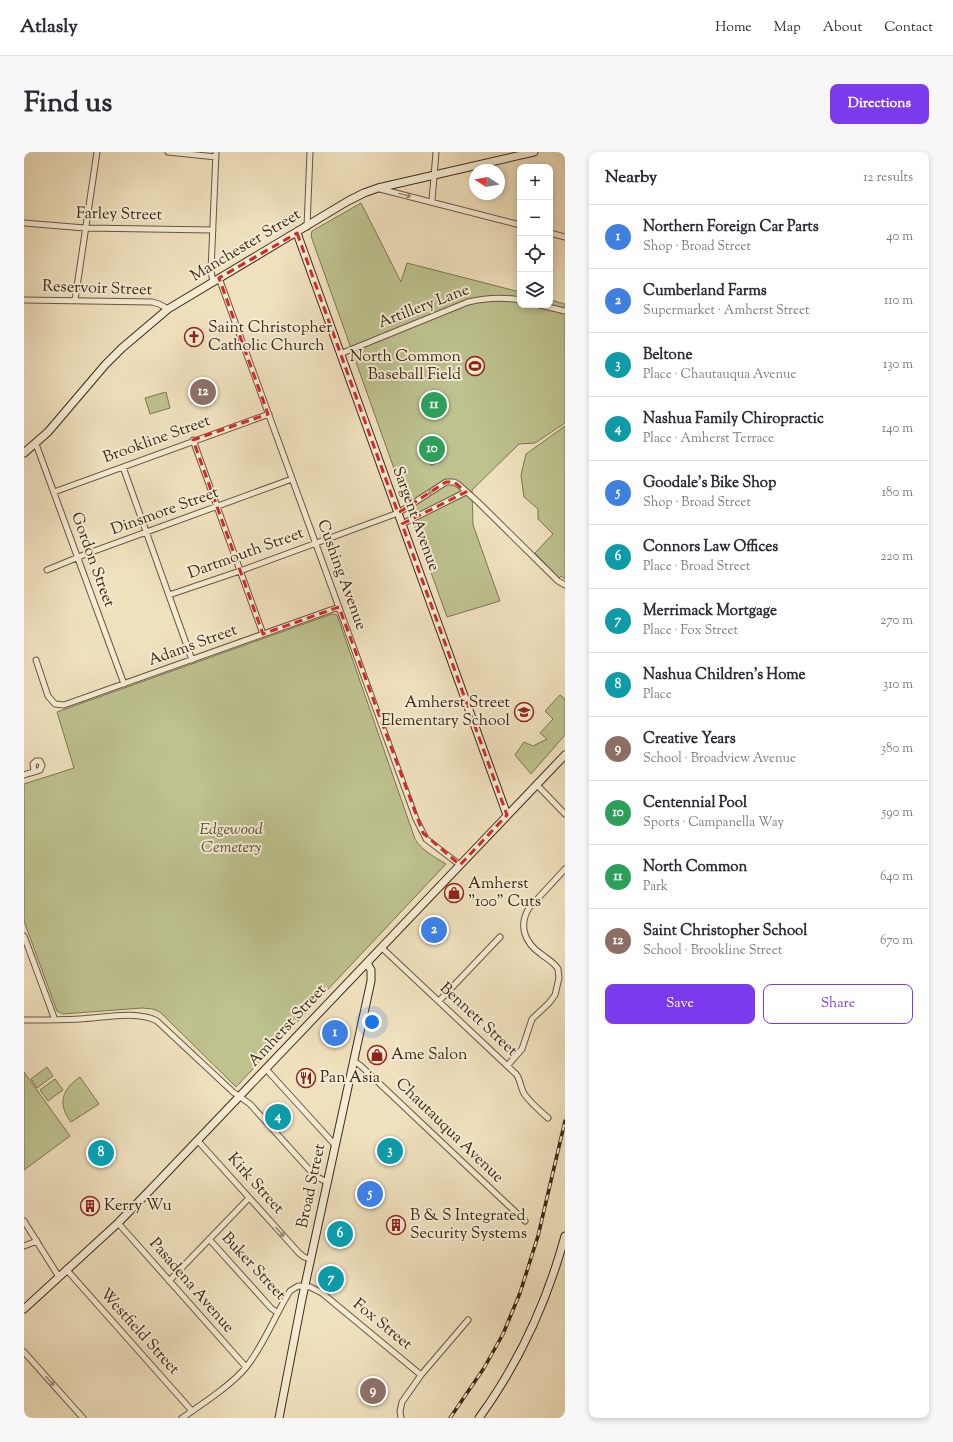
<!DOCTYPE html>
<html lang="en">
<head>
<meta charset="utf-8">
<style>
  :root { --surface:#fff; --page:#f7f7f7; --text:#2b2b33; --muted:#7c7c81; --line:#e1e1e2; --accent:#7c3aed }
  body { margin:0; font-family:"Sorts Mill Goudy",serif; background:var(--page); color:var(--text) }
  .controls { position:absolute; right:12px; top:12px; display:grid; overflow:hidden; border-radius:8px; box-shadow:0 2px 6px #0003 }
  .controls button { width:36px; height:36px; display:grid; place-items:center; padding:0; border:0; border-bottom:1px solid var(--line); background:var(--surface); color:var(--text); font:20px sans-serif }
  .compass { position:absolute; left:445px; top:12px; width:36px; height:36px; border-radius:50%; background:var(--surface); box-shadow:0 2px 6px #0003; rotate:281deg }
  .you { position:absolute; left:348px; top:870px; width:14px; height:14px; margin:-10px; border:3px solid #fff; border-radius:50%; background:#1a73e8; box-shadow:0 0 0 6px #1a73e833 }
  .badge { display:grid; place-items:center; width:26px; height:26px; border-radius:50%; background:var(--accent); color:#fff; font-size:13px; font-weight:700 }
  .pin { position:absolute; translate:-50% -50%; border:2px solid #fff; box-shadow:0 1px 4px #0006 }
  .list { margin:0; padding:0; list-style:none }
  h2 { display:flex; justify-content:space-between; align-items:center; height:52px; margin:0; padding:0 16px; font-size:17px }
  h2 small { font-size:13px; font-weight:400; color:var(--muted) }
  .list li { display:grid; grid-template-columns:26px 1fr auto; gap:12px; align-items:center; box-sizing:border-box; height:64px; padding:0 16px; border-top:1px solid var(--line) }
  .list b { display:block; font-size:15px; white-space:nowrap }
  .list p { margin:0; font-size:13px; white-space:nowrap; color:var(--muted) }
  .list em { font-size:13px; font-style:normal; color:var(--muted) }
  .actions { display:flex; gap:8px; padding:12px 16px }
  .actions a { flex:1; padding:9px 0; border:1px solid var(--accent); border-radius:8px; text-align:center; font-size:14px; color:var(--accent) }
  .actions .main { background:var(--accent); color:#fff }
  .icon { flex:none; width:22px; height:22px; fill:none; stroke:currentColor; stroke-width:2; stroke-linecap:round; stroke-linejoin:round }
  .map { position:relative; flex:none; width:541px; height:1266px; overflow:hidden; border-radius:8px }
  header { display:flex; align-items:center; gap:24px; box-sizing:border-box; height:56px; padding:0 20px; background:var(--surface); border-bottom:1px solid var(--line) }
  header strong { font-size:19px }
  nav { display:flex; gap:22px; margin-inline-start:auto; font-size:14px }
  .intro { display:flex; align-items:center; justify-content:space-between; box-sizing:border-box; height:96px; padding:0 24px }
  h1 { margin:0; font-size:28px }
  .button { padding:10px 18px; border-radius:8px; background:var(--accent); color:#fff; font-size:14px; font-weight:700 }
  main { display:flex; gap:24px; padding:0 24px }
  aside { flex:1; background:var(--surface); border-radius:8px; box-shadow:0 2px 6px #0003 }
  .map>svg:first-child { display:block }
</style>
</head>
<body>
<header>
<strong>Atlasly</strong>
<nav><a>Home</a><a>Map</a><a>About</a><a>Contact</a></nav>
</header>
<div class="intro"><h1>Find us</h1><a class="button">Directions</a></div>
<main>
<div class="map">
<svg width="541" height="1266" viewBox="0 0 541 1266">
  <rect width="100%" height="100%" fill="#f0e1be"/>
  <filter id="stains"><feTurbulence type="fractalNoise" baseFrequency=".005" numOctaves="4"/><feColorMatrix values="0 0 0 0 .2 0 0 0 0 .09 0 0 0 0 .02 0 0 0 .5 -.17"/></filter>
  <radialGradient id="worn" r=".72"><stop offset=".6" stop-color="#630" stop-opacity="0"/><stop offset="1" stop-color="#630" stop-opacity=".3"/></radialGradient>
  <!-- green -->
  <path fill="#bdc28f" stroke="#7d7652" d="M 337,51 L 377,130 L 383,111 L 496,140 L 496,153 L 526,153 L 526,148 L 541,152 L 541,271 L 511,291 L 495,292 L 448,338 L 449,373 L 476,449 L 423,465 L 287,84 L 288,79 Z
    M 142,240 L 146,256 L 126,262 L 121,246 Z
    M 541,274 L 541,427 L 537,424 L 535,426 L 511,401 L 529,382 L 514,367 L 514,357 L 500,345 L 497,323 L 502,302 Z
    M 308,462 L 313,463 L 391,687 C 398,699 411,705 422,712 L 212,935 L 136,860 L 129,857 L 118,856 L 39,862 L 33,859 L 0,769 L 0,632 L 50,616 L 33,560 Z
    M 536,543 L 541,547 L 541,583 L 507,622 L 491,603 L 500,590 L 509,594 L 523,587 L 516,581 L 529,567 L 521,559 Z
    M 23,915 L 29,924 L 13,936 L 7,927 Z
    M 0,920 L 46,984 L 0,1018 Z
    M 56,925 L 75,952 L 47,970 C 33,952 38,937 56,925 Z
    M 31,927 L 39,938 L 24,949 L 16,938 Z"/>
  <!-- water -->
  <path fill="#9abdb4" stroke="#758275" d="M 408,282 L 418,309 L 407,313 L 398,286 Z"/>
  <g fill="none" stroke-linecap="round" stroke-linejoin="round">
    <defs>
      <path id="street" d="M 144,0 L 192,5
        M 356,37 L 496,73
        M 408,49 L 412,0
        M 0,71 L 61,76 L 189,78
        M 283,75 L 286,0
        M 526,81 L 541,85
        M 195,126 L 392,667 L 402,687 L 436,713
        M 189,130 L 187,119 L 192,0
        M 0,148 L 128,150 L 135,152 L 144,157
        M 51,148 L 73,0
        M 516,153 L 541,159
        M 316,202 L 444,150 C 461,146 479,145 496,148
        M 169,288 L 239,482
        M 12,292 L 100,532
        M 99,315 L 168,508
        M 30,340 L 245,262
        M 378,372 L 442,340
        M 23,418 L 62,402 L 268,327
        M 145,443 L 216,419 L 374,361 L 422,330 L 430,330 L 435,333 L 454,350 L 534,429 L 541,433
        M 12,508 L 24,544 L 31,552 L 40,553 L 315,455
        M 0,623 C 5,621 11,620 16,618 L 18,613 L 16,609 L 12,609 L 9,612 L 10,620
        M 513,633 L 541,662
        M 0,784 L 31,868
        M 357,795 L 492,922 C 497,928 496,936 501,943 C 507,951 516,959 524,966
        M 415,849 L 476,785
        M 0,868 C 19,868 37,868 56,867 C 79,866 113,858 133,869 L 209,940 L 226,952 L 291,1024 L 303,1030
        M 330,909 L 337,914 L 501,1069
        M 483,914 L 498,897 L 508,867 L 525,851 L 531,843 L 535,826 L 534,817 C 530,810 523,807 517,802 C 501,791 494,774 505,756 L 541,717
        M 242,917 L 311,993
        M 174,989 L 275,1101 L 280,1105 L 286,1107
        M 0,1069 L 35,1125
        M 94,1071 L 222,1215
        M 185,1087 L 247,1156 L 254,1161
        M 0,1094 L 13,1089
        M 42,1117 L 168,1259
        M 145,1129 L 225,1046
        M 0,1200 L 59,1266
        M 158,1266 C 177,1253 209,1232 223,1214 C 241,1191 251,1163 266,1139 L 274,1134 L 286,1135 L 298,1141 L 397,1223
        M 377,1266 L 376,1259 L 378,1250 L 397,1223 L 444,1168"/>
      <path id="secondary" d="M 273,81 L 483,663
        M 0,301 L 24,280 L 81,213 L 98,196 L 144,157 L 324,49 L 340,41 L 354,36 L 510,0
        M 0,1157 L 94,1071 L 128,1036 L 541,603
        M 255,1266 L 278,1147 L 347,829 L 347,818 L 343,811
        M 455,1266 C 495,1211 523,1150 541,1084"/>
    </defs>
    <!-- street casing -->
    <use href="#street" stroke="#6a5740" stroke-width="7"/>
    <!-- secondary casing -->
    <use href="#secondary" stroke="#3d2916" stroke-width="9"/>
    <!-- street -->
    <use href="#street" stroke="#f5ecd5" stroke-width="5"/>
    <!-- secondary -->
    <use href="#secondary" stroke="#f5ecd5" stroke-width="7"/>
    <defs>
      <path id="rail" d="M 426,1266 L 460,1216 L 479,1182 L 496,1141 L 514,1084 L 541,969"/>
    </defs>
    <!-- rail casing -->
    <use href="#rail" stroke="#3d2916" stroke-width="3.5"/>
    <!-- rail -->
    <use href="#rail" stroke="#f5ecd5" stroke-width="2" stroke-dasharray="6" stroke-linecap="butt"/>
  </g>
  <!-- one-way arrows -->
  <defs><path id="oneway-shaft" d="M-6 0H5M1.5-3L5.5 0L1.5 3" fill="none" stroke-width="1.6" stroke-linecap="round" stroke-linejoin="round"/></defs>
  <g stroke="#998a76">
    <use href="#oneway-shaft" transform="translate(381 43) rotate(14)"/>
    <use href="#oneway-shaft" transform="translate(409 339) rotate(147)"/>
    <use href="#oneway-shaft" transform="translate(256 1080) rotate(48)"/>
    <use href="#oneway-shaft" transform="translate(26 1229) rotate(48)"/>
  </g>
  <!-- marked area -->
  <path fill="none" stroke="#d62828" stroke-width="3" stroke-dasharray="8 5" stroke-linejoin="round" d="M 273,81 L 374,361 L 422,330 L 430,330 L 442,340 L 378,372 L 483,663 L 436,713 L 399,681 L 315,455 L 239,482 L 169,288 L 244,262 L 195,126 Z"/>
  <!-- icons -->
  <defs>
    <symbol id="church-ring" viewBox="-11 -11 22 22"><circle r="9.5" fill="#f5ecd5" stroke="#8f2418" stroke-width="1.5"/><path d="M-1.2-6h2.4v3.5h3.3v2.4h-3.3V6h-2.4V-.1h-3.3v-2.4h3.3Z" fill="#8f2418"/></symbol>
    <symbol id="stadium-ring" viewBox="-11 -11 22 22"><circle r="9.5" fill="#f5ecd5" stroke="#8f2418" stroke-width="1.5"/><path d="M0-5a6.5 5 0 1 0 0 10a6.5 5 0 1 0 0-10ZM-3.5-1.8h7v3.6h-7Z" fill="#8f2418"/></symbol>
    <symbol id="school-ring" viewBox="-11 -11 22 22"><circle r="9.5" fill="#f5ecd5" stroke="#8f2418" stroke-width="1.5"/><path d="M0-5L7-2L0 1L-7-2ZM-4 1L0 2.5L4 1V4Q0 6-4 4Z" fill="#8f2418"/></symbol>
    <symbol id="shop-ring" viewBox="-11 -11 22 22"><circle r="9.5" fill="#f5ecd5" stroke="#8f2418" stroke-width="1.5"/><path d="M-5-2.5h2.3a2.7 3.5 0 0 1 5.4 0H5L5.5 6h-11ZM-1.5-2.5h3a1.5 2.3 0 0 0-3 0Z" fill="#8f2418"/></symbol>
    <symbol id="restaurant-ring" viewBox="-11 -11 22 22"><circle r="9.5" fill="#f5ecd5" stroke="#8f2418" stroke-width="1.5"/><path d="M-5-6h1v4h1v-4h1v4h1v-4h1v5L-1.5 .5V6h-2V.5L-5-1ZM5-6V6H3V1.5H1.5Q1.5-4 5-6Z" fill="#8f2418"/></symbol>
    <symbol id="building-ring" viewBox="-11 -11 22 22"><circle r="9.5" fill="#f5ecd5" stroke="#8f2418" stroke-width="1.5"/><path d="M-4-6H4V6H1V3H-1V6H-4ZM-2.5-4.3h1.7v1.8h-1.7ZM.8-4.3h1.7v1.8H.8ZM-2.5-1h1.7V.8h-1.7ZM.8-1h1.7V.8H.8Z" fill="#8f2418"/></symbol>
  </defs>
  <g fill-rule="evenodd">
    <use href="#church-ring" x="159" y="174" width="22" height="22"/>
    <use href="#stadium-ring" x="440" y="203" width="22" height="22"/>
    <use href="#school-ring" x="489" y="549" width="22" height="22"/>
    <use href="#shop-ring" x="419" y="730" width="22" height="22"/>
    <use href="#shop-ring" x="342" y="892" width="22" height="22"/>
    <use href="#restaurant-ring" x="271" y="915" width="22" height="22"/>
    <use href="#building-ring" x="55" y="1043" width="22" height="22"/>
    <use href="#building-ring" x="361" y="1062" width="22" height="22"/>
  </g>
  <g text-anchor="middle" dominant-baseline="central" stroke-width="4" stroke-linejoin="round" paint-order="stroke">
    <!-- street labels -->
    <g font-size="16" fill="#3d2916" stroke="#f5ecd5">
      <text transform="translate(95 63) rotate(1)">Farley Street</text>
      <text transform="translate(222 94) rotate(-31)">Manchester Street</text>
      <text transform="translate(73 137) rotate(2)">Reservoir Street</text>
      <text transform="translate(400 155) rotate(-21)">Artillery Lane</text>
      <text transform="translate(133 288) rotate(-20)">Brookline Street</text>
      <text transform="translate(141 360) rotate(-20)">Dinsmore Street</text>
      <text transform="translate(391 367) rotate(70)">Sargent Avenue</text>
      <text transform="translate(222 402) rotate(-20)">Dartmouth Street</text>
      <text transform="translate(68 408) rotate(70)">Gordon Street</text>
      <text transform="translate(317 423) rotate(70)">Cushing Avenue</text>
      <text transform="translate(169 494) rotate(-20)">Adams Street</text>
      <text transform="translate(454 868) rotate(43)">Bennett Street</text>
      <text transform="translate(264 874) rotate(-47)">Amherst Street</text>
      <text transform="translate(425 979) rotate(44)">Chautauqua Avenue</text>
      <text transform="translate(231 1032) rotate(48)">Kirk Street</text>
      <text transform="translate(288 1034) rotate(-78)">Broad Street</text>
      <text transform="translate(229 1115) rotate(47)">Buker Street</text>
      <text transform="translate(167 1134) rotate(49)">Pasadena Avenue</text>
      <text transform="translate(358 1173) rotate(39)">Fox Street</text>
      <text transform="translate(115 1180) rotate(48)">Westfield Street</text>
    </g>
    <!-- poi labels -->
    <g font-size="16" fill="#3d2916" stroke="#f5ecd5" text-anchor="start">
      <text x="184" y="176">Saint Christopher<tspan x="184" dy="18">Catholic Church</tspan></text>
      <text x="437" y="205" text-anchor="end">North Common<tspan x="437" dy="18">Baseball Field</tspan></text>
      <text x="486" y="551" text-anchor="end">Amherst Street<tspan x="486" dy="18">Elementary School</tspan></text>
      <text x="444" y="732">Amherst<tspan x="444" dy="18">"100" Cuts</tspan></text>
      <text x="367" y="903">Ame Salon</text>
      <text x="296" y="926">Pan Asia</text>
      <text x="80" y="1054">Kerry Wu</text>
      <text x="386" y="1064">B &amp; S Integrated<tspan x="386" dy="18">Security Systems</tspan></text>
    </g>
    <!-- park labels -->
    <g font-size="16" font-style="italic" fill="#5d4f34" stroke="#f5ecd5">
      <text x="207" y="678">Edgewood<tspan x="207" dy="18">Cemetery</tspan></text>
    </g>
  </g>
  <rect width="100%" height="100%" filter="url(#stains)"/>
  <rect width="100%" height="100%" fill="url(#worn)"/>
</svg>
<div class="controls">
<button>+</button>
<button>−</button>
<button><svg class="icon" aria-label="locate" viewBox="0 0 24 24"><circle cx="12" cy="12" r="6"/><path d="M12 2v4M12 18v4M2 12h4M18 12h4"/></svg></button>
<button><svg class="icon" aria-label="layers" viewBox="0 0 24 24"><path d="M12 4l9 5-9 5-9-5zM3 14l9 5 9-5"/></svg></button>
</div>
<svg class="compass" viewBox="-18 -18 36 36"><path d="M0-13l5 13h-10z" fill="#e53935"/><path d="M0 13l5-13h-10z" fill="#7c7c81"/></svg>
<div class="you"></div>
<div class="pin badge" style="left:311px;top:881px;background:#3f7fe0">1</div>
<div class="pin badge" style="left:410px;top:778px;background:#3f7fe0">2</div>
<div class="pin badge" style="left:366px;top:999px;background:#0f9aa8">3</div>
<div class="pin badge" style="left:254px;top:965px;background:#0f9aa8">4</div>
<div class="pin badge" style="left:346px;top:1042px;background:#3f7fe0">5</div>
<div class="pin badge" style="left:316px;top:1082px;background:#0f9aa8">6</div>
<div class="pin badge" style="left:307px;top:1127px;background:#0f9aa8">7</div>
<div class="pin badge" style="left:77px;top:1001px;background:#0f9aa8">8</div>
<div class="pin badge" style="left:349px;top:1239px;background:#8d6e63">9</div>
<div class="pin badge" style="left:408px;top:297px;background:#2e9e5b">10</div>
<div class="pin badge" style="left:410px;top:253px;background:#2e9e5b">11</div>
<div class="pin badge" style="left:179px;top:240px;background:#8d6e63">12</div>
</div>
<aside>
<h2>Nearby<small>12 results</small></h2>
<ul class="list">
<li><span class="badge" style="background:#3f7fe0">1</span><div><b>Northern Foreign Car Parts</b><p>Shop · Broad Street</p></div><em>40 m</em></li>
<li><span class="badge" style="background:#3f7fe0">2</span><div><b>Cumberland Farms</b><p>Supermarket · Amherst Street</p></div><em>110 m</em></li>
<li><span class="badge" style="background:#0f9aa8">3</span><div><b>Beltone</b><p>Place · Chautauqua Avenue</p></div><em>130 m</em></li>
<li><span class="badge" style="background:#0f9aa8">4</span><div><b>Nashua Family Chiropractic</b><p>Place · Amherst Terrace</p></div><em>140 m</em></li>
<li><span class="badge" style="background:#3f7fe0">5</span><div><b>Goodale's Bike Shop</b><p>Shop · Broad Street</p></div><em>180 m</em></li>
<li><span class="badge" style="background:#0f9aa8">6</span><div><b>Connors Law Offices</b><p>Place · Broad Street</p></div><em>220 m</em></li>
<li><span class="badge" style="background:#0f9aa8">7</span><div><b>Merrimack Mortgage</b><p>Place · Fox Street</p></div><em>270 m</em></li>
<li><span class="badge" style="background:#0f9aa8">8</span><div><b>Nashua Children's Home</b><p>Place</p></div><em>310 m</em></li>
<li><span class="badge" style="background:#8d6e63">9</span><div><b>Creative Years</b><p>School · Broadview Avenue</p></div><em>380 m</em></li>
<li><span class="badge" style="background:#2e9e5b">10</span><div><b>Centennial Pool</b><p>Sports · Campanella Way</p></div><em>590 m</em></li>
<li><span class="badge" style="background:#2e9e5b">11</span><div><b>North Common</b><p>Park</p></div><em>640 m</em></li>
<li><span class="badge" style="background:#8d6e63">12</span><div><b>Saint Christopher School</b><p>School · Brookline Street</p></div><em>670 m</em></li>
</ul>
<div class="actions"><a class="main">Save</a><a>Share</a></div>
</aside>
</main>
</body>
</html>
